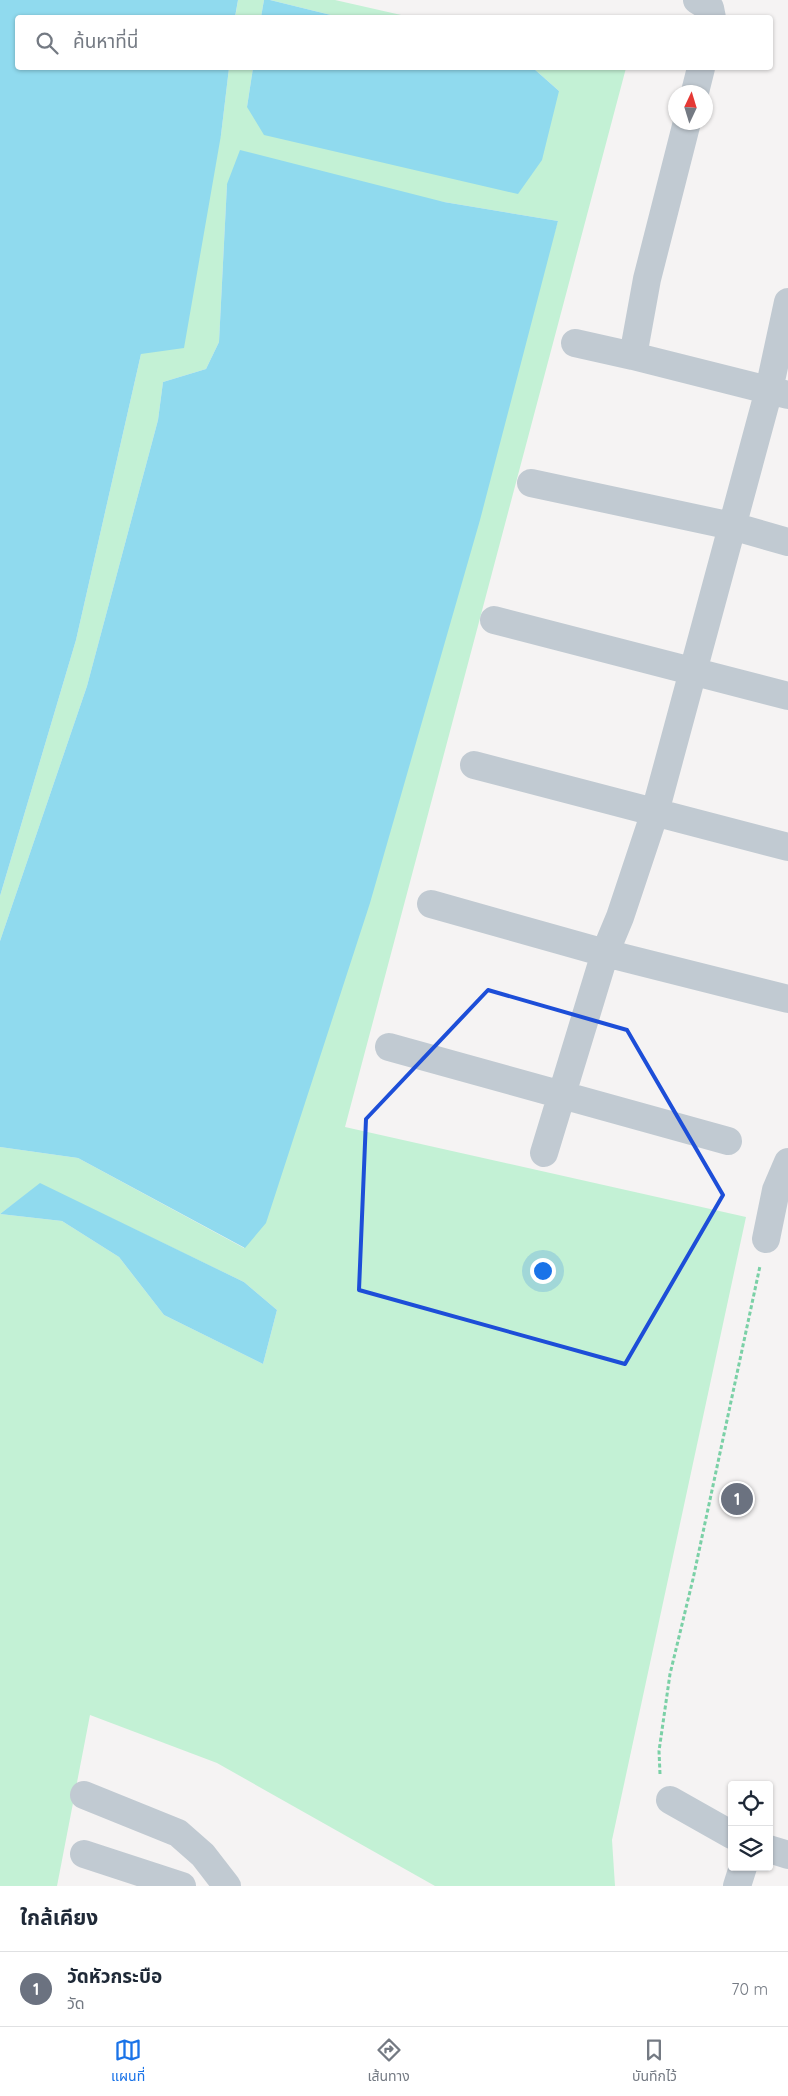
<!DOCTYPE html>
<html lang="th">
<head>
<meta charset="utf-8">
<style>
  :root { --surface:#fff; --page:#f2f2f3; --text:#1f2937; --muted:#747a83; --line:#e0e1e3; --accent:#1a73e8 }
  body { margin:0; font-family:Quicksand,"Noto Sans Thai",sans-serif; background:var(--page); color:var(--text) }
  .controls { position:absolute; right:15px; bottom:15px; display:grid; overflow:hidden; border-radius:5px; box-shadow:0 1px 4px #0004 }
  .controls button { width:45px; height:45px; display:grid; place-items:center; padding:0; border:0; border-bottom:1px solid var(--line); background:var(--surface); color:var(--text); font:25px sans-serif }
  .compass { position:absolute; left:668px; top:85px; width:45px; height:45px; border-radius:50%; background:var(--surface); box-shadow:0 1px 4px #0004; rotate:4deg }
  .you { position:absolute; left:542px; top:1270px; width:18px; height:18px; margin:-12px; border:4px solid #fff; border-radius:50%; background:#1a73e8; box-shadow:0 0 0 8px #1a73e833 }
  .badge { display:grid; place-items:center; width:32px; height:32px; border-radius:50%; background:var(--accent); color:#fff; font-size:16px; font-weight:700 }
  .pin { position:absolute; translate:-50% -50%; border:2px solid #fff; box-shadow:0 1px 5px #0006 }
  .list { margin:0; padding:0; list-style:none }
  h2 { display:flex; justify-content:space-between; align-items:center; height:65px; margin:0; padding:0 20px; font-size:21px }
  h2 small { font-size:16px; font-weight:400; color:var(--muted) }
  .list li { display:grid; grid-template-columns:32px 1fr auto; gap:15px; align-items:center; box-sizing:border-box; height:75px; padding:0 20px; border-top:1px solid var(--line) }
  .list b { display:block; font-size:19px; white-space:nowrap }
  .list p { margin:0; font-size:16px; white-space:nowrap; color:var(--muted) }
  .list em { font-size:16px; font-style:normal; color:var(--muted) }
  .icon { flex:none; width:28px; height:28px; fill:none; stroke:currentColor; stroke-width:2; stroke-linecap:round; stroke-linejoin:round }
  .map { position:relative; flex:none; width:788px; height:1886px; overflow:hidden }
  .search { position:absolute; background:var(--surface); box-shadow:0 1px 4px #0004; left:15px; right:15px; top:15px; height:55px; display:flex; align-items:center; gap:12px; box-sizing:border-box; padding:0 18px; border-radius:5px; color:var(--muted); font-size:19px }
  .sheet { height:140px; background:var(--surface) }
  nav { display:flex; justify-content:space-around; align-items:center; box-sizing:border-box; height:70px; border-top:1px solid var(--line); background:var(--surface); font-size:14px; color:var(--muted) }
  nav a { display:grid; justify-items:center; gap:2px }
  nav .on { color:var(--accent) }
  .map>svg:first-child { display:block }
</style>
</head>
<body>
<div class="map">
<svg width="788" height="1886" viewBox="0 0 788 1886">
  <rect width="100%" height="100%" fill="#f5f3f3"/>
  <!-- green -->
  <path fill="#c3f1d5" d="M 238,0 L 264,0 L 261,17 L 235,18 Z
    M 270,0 L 335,0 L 410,17 L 339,17 Z
    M 229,68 L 253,68 L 247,107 L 559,91 L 533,68 L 626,68 L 345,1127 L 746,1217 L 612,1840 L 615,1886 L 435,1886 L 217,1763 L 90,1715 L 57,1886 L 0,1886 L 0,1214 L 62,1221 L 119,1257 L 164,1315 L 263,1364 L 277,1310 L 244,1282 L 40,1184 L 0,1214 L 0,1147 L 78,1158 L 244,1248 L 558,221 L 444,202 L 227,184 L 219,342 L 206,369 L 163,382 L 158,420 L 87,686 L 0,941 L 0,896 L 76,640 L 141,354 L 221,135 Z"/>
  <!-- water -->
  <path fill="#90daee" d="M 0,0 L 238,0 L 235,17 L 18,18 L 18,68 L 229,68 L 221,135 L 184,348 L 141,354 L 76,640 L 0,896 Z
    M 264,0 L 270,0 L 339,17 L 261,17 Z
    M 253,68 L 533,68 L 559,91 L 542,160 L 518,194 L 264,135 L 247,107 Z
    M 240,150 L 444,202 L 558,221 L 480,520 L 370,903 L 266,1223 L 245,1248 L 78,1158 L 0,1147 L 0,941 L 87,686 L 158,420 L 163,382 L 206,369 L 219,342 L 227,184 Z
    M 40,1183 L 244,1282 L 277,1310 L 263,1364 L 164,1315 L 119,1257 L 62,1221 L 0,1214 Z"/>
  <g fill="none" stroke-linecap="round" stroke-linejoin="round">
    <!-- path -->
    <path stroke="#7ad0a6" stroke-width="3" stroke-dasharray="4 2.5" stroke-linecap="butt" d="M 660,1774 L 659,1751 L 670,1674 L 693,1579 L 760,1266"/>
    <!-- minor -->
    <path stroke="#c1cad2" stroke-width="28" d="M 697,0 L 710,8 L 712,18
      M 695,92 L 701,68
      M 575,343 L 633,356 L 788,395
      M 633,356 L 647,279 L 687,122
      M 531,483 L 732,526 L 788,542
      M 494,620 L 788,696
      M 474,765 L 788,847
      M 431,904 L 605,953 L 788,999
      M 389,1047 L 728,1141
      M 544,1153 L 605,953 L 620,917 L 655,812 L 769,390 L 788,302
      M 766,1239 L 776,1190 L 788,1162
      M 84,1795 L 178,1833 L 203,1855 L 227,1886
      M 670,1800 L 732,1835
      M 769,1849 L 788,1855
      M 84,1854 L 182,1886
      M 737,1886 L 743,1867"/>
  </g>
  <!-- marked area -->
  <path fill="none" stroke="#1d4ed8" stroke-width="4" stroke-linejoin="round" d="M 488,990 L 627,1030 L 723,1195 L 625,1364 L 359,1290 L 366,1119 Z"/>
</svg>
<div class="controls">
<button><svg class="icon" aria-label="locate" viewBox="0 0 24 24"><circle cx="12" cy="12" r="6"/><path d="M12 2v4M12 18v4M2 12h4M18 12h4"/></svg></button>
<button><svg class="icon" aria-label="layers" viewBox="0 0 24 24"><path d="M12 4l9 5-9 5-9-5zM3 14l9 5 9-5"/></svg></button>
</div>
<svg class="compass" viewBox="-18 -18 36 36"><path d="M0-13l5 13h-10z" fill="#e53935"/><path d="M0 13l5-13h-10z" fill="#747a83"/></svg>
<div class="you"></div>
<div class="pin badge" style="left:737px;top:1499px;background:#6b7280">1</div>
<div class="search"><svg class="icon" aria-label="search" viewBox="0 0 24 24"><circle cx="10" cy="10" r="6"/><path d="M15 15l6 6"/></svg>ค้นหาที่นี่</div>
</div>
<section class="sheet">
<h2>ใกล้เคียง<small></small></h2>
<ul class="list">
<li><span class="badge" style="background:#6b7280">1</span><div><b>วัดหัวกระบือ</b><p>วัด</p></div><em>70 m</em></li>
</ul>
</section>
<nav>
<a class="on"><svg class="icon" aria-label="map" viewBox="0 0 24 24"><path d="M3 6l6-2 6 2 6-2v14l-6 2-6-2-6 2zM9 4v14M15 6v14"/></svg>แผนที่</a>
<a><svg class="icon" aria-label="directions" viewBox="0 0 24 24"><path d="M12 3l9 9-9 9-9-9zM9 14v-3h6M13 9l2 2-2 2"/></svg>เส้นทาง</a>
<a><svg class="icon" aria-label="saved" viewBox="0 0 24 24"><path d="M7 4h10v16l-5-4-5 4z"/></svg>บันทึกไว้</a>
</nav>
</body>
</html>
